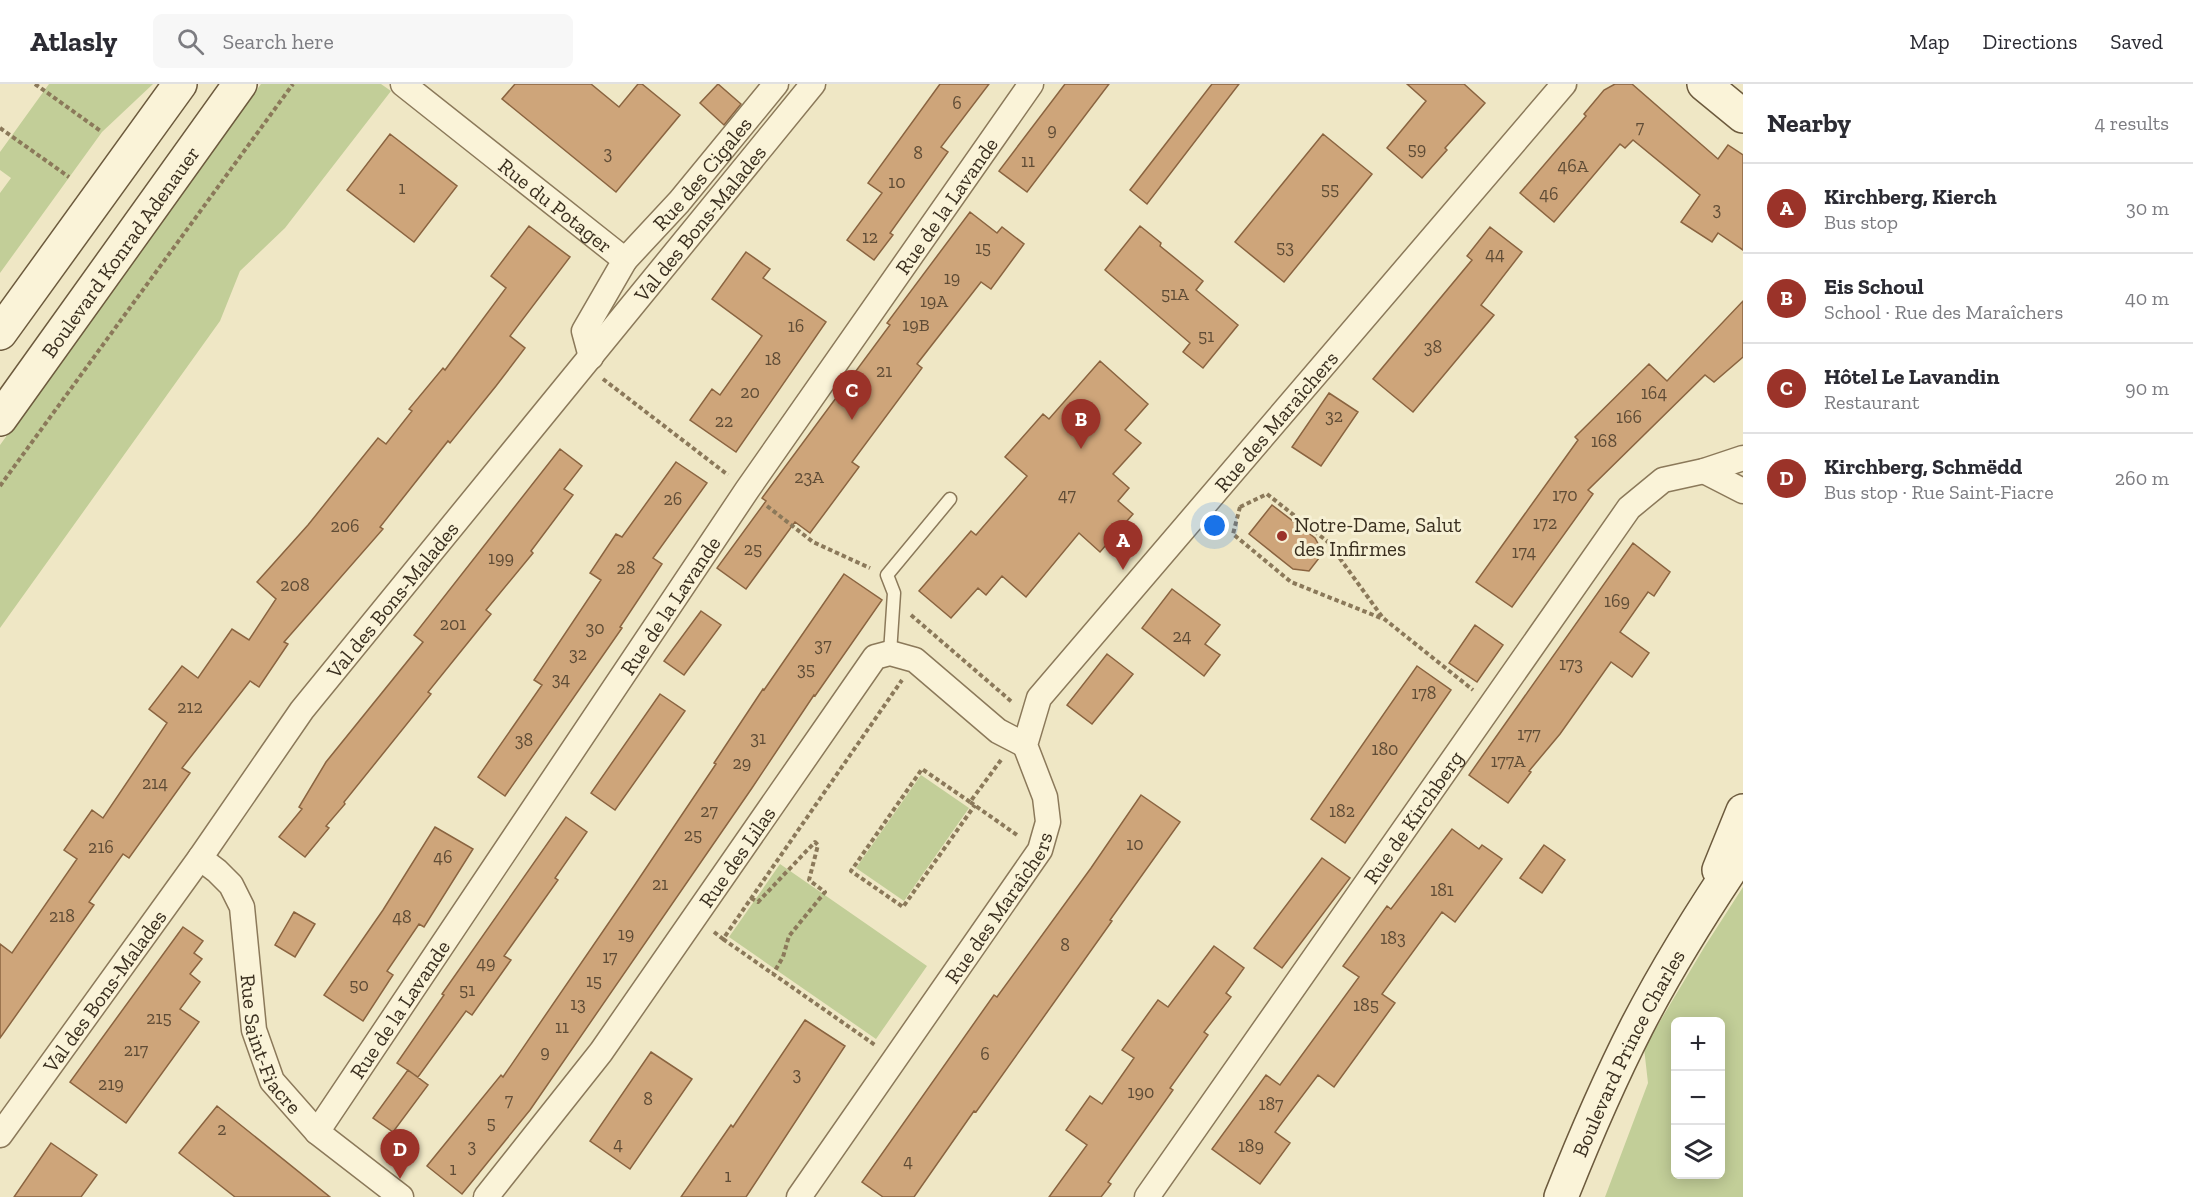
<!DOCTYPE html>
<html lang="en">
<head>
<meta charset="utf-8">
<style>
  :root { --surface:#fff; --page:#f7f7f7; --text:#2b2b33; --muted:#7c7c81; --line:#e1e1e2; --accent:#9b3329 }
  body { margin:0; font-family:"Zilla Slab",serif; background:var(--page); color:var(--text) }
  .controls { position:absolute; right:18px; bottom:18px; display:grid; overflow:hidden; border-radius:9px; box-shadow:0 3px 15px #0003 }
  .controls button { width:54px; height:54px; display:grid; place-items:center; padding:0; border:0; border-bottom:2px solid var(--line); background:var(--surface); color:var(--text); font:30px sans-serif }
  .you { position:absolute; left:1215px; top:442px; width:21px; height:21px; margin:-15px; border:4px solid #fff; border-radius:50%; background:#1a73e8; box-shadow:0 0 0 9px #1a73e833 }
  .badge { display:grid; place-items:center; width:39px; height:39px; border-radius:50%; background:var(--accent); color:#fff; font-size:20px; font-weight:700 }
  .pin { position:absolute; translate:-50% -50px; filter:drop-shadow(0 2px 3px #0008) }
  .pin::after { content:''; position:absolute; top:32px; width:21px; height:18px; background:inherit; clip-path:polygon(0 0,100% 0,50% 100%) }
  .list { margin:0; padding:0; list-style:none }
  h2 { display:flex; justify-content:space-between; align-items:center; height:78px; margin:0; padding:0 24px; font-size:26px }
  h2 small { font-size:20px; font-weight:400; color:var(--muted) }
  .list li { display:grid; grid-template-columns:39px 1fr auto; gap:18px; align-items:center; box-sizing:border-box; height:90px; padding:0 24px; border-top:2px solid var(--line) }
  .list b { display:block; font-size:22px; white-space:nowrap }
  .list p { margin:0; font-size:20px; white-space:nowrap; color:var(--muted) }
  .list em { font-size:20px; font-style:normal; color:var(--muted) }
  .icon { flex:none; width:33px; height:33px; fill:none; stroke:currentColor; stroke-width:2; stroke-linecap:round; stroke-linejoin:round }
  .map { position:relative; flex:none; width:1743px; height:1113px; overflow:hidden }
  header { display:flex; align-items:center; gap:36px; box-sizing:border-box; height:84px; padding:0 30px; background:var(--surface); border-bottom:2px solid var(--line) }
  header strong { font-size:28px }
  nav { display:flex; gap:33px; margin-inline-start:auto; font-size:21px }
  .search { width:420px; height:54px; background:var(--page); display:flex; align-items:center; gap:15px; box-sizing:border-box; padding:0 21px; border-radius:9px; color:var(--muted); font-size:22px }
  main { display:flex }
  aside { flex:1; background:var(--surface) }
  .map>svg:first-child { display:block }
</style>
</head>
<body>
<header>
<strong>Atlasly</strong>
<div class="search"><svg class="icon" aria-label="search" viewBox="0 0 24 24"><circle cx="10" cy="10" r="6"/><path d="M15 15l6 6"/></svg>Search here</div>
<nav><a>Map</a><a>Directions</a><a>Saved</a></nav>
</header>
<main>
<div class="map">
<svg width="1743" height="1113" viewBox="0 0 1743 1113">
  <rect width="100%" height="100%" fill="#efe7c5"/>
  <!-- green -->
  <path fill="#c2ce98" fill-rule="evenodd" d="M 49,0 L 153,0 L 102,48 L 0,189 L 0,109 L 11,94 L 0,86 L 0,68 Z
    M 261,0 L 381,0 L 391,7 L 285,144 L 240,187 L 220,237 L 0,544 L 0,361 Z
    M 921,691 L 969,724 L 904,817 L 856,784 Z
    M 780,780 L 927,882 L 876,955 L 729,853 Z
    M 1743,803 L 1743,1113 L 1605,1113 L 1648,999 L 1644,964 L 1705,862 ZM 1676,938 L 1720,938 L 1720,1090 L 1676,1090 Z"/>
  <!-- building -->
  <path fill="#cea57a" stroke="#8a6440" stroke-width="1.5" d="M 515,0 L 591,0 L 619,23 L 638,0 L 642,0 L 680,31 L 616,108 L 502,15 Z
    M 718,0 L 741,20 L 724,41 L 700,19 Z
    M 940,0 L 989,0 L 941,63 L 948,68 L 890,149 L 893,151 L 874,176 L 847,156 L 882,109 L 868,99 Z
    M 1065,0 L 1109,0 L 1027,108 L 999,87 Z
    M 1212,0 L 1239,0 L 1147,120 L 1130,106 Z
    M 1407,0 L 1464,0 L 1485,19 L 1445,64 L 1447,66 L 1422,94 L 1387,64 L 1426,17 Z
    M 1615,0 L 1632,0 L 1718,75 L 1728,61 L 1743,71 L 1743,166 L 1718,149 L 1712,158 L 1681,138 L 1700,111 L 1633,56 L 1625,64 L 1620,60 L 1554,138 L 1520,109 L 1586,32 L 1584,30 L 1604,6 Z
    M 390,50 L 457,102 L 414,158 L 347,106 Z
    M 1323,50 L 1372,90 L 1284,198 L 1235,158 Z
    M 970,128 L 997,149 L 1002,143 L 1024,160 L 991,205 L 981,198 L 917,280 L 922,284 L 852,378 L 859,383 L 810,449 L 795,438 L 746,505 L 717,484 L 766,417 L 762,414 L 890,241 L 887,239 Z
    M 529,142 L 570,173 L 510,252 L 525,264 L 496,302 L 450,359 L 448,357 L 380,443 L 383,445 L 284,558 L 288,560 L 259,603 L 250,597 L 182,684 L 190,689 L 129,774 L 123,770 L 89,818 L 94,821 L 0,954 L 0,860 L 12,869 L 77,775 L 64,766 L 92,726 L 103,734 L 167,639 L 149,625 L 182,582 L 198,594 L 232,545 L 249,556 L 276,515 L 257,498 L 308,441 L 378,354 L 386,360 L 412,327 L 409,325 L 443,284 L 445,286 L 506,204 L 491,192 Z
    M 1140,142 L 1161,159 L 1160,162 L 1203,197 L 1196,206 L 1238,241 L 1203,284 L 1183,268 L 1190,259 L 1105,186 Z
    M 1490,143 L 1522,168 L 1481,221 L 1494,231 L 1413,328 L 1373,295 L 1472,176 L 1467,172 Z
    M 746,168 L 770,185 L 763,194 L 826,238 L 736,368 L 690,336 L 712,305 L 720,311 L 762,252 L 712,215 Z
    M 1743,217 L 1743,273 L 1714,298 L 1705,291 L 1588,406 L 1593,410 L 1512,523 L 1476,498 L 1578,356 L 1575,353 L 1649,280 L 1667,297 Z
    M 1100,277 L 1148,320 L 1125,346 L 1141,359 L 1113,390 L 1129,404 L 1118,417 L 1133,430 L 1100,468 L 1079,449 L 1026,513 L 1002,492 L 986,511 L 978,504 L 951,534 L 919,507 L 971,447 L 976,451 L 1027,392 L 1005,373 L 1043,330 L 1049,335 Z
    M 1329,309 L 1358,328 L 1321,382 L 1292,363 Z
    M 560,365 L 582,382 L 564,405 L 573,411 L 531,467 L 533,469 L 486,526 L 491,530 L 428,608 L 431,610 L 344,718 L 345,720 L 326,742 L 329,744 L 305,773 L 279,753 L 302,725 L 299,723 L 326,678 L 423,558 L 414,551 Z
    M 676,378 L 707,399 L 653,474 L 662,480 L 620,543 L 622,544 L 505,712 L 478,693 L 542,601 L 534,596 L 601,496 L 590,489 L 616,450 L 622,453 Z
    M 1272,421 L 1315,454 L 1323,469 L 1309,487 L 1293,485 L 1249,450 Z
    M 1633,459 L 1670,488 L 1654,512 L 1648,508 L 1620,548 L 1649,569 L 1632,593 L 1611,578 L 1560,650 L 1529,687 L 1531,688 L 1508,719 L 1469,691 Z
    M 844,490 L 882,516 L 815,612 L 814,611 L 752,704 L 530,1026 L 462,1110 L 427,1082 L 501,991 L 503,993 L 634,802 L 716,680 L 714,679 L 763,605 L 764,606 Z
    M 1172,505 L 1220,541 L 1205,560 L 1220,571 L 1204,592 L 1142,544 Z
    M 701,527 L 721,541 L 684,591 L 664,577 Z
    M 1475,541 L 1503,561 L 1477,598 L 1449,579 Z
    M 1107,570 L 1133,590 L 1092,640 L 1067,621 Z
    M 1417,582 L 1451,606 L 1345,759 L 1311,735 Z
    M 660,610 L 685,627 L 615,726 L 591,709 Z
    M 1141,711 L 1180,738 L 1110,836 L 1112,837 L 976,1028 L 974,1027 L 914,1113 L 883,1113 L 862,1098 L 994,911 L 997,913 L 1091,784 Z
    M 566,733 L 587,748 L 555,794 L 558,796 L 504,872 L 511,876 L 472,931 L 466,927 L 418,993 L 397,979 L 444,911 L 442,910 Z
    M 435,743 L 473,765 L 424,843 L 419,840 L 387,887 L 393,891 L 363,937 L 324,911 L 383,826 Z
    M 1452,745 L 1479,765 L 1482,761 L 1502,775 L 1455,838 L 1442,828 L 1382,910 L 1395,919 L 1334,1003 L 1318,991 L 1275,1048 L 1290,1059 L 1260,1100 L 1212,1065 L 1266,991 L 1280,1001 L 1359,893 L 1343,882 L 1387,822 L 1391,825 Z
    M 1544,761 L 1565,776 L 1542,809 L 1520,794 Z
    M 1322,774 L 1350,794 L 1282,884 L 1254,864 Z
    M 294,828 L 315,840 L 295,873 L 275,861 Z
    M 183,843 L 203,857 L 194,869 L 202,875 L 190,890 L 200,898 L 180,925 L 199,938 L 126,1039 L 70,998 Z
    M 1214,862 L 1244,884 L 1226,909 L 1231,913 L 1204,948 L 1208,951 L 1170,1004 L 1173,1006 L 1108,1098 L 1111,1100 L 1101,1113 L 1049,1113 L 1087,1061 L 1066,1046 L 1090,1012 L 1102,1020 L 1134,974 L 1122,966 L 1158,916 L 1168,923 Z
    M 805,936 L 845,962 L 746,1113 L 681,1113 L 731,1041 L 733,1043 Z
    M 651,968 L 692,995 L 630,1085 L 590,1057 Z
    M 408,986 L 428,1001 L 393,1048 L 373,1034 Z
    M 217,1022 L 330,1113 L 235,1113 L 179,1069 Z
    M 51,1059 L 97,1091 L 81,1113 L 14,1113 Z"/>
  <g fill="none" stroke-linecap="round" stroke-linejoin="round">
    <defs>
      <path id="lane" d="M 890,569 L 894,509 L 887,491 L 950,415"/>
      <g id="street">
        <path id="s1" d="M 403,0 L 625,176 L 584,247 L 591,273"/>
        <path id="s2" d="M 625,176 L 679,118 L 776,0"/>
        <path d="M 1704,387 L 1743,407"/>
        <path id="s3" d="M 200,774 L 217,787 L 231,801 L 242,823 L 254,946 L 272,997 L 317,1048 L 401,1113"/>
        <path id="s4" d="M 317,1048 L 747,406 L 1031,0"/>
        <path id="s5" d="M 0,1051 L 200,774 L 302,626 L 813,0"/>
        <path id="s6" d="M 486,1113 L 601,968 L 875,573 L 890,569 L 915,576 L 998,647 L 1025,661"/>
        <path id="s7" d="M 799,1113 L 1040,766 L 1048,738 L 1045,713 L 1025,661 L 1039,614 L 1564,0"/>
        <path id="s8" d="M 1147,1113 L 1629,424 L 1663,396 L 1704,387 L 1743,374"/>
      </g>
      <g id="secondary">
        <path d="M 1704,0 L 1743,32"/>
        <path d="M 0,249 L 180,0"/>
        <path id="s9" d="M 0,335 L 240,0"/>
        <path d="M 1719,786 L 1743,727"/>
        <path id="s10" d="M 1561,1113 C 1584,1055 1609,997 1637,942 C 1668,882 1705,823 1743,767"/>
      </g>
    </defs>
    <!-- lane casing -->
    <use href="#lane" stroke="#8b795a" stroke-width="15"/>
    <!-- street casing -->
    <use href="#street" stroke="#8b795a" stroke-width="27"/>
    <!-- secondary casing -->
    <use href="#secondary" stroke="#6c5a3d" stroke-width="36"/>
    <!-- path -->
    <path stroke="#8b795a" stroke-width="4" stroke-dasharray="4.5 3" stroke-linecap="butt" d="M 35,0 L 102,48
      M 0,44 L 69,93
      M 603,295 L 728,391
      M 0,402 L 293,0
      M 767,422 L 813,458 L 870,484
      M 1240,423 L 1267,410 L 1328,458 L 1383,534 L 1473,606
      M 1240,423 L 1233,450 L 1291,498 L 1381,534
      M 911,531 L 1012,618
      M 1001,676 L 970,718 L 1017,751
      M 970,718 L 922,685 L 851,787 L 903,823 L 975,721
      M 751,814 L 758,818 L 815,758 L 818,761 L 809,796 L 825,808 L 789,852 L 783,873 L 773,890
      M 714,848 L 723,855 L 902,596
      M 723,855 L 875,961"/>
    <!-- lane -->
    <use href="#lane" stroke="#faf3d8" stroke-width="12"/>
    <!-- street -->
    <use href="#street" stroke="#faf3d8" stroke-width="24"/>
    <!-- secondary -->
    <use href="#secondary" stroke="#faf3d8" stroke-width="33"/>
  </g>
  <!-- markers -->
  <circle fill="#9b3329" stroke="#f6f0d4" stroke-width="2" cx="1282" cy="452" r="6"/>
  <g text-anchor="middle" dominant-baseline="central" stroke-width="6" stroke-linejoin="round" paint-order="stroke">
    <!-- number labels -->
    <g font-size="18" fill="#5f4c36">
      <text x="957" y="19">6</text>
      <text x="1640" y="43">7</text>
      <text x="1052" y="46">9</text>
      <text x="1417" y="65">59</text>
      <text x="608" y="69">3</text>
      <text x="918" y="69">8</text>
      <text x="1028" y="77">11</text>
      <text x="1573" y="82">46A</text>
      <text x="897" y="98">10</text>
      <text x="402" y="104">1</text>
      <text x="1330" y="105">55</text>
      <text x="1549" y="110">46</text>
      <text x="1717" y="125">3</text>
      <text x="870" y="153">12</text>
      <text x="1285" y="163">53</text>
      <text x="983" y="164">15</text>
      <text x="1495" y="170">44</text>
      <text x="952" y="194">19</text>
      <text x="1175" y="210">51A</text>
      <text x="934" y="217">19A</text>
      <text x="916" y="241">19B</text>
      <text x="796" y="242">16</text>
      <text x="1206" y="252">51</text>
      <text x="1433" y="263">38</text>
      <text x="773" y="275">18</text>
      <text x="884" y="287">21</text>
      <text x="750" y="308">20</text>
      <text x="1654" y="309">164</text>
      <text x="1334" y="332">32</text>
      <text x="1629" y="333">166</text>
      <text x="724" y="337">22</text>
      <text x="1604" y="357">168</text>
      <text x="809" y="393">23A</text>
      <text x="1067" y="411">47</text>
      <text x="1565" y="411">170</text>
      <text x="673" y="415">26</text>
      <text x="1545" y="439">172</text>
      <text x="345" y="442">206</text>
      <text x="753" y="465">25</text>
      <text x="1524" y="468">174</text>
      <text x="501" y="474">199</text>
      <text x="626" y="484">28</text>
      <text x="295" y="501">208</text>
      <text x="1617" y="517">169</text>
      <text x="453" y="540">201</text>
      <text x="595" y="544">30</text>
      <text x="1182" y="552">24</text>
      <text x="823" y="561">37</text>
      <text x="578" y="570">32</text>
      <text x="1571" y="580">173</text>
      <text x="806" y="585">35</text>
      <text x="561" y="595">34</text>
      <text x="1424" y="609">178</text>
      <text x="190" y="623">212</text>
      <text x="1529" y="650">177</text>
      <text x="758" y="654">31</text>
      <text x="524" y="656">38</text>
      <text x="1385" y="665">180</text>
      <text x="1508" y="677">177A</text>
      <text x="742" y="679">29</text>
      <text x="155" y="699">214</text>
      <text x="709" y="727">27</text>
      <text x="1342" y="727">182</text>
      <text x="693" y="751">25</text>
      <text x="1135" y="760">10</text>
      <text x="101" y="763">216</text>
      <text x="443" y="773">46</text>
      <text x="660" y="800">21</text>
      <text x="1442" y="806">181</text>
      <text x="62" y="832">218</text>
      <text x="402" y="833">48</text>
      <text x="626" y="850">19</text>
      <text x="1393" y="854">183</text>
      <text x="1065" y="861">8</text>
      <text x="610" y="873">17</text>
      <text x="486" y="879">49</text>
      <text x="594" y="897">15</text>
      <text x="359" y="901">50</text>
      <text x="467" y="906">51</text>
      <text x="578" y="920">13</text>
      <text x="1366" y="921">185</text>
      <text x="159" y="934">215</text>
      <text x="562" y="943">11</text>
      <text x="136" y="966">217</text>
      <text x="545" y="968">9</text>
      <text x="985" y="970">6</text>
      <text x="797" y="990">3</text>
      <text x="111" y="1000">219</text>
      <text x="1141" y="1008">190</text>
      <text x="648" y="1015">8</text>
      <text x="509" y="1016">7</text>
      <text x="1271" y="1020">187</text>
      <text x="491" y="1039">5</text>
      <text x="222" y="1045">2</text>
      <text x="618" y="1060">4</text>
      <text x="472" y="1062">3</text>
      <text x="1251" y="1062">189</text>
      <text x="908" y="1077">4</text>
      <text x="453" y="1085">1</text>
      <text x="728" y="1092">1</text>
    </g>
    <!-- street labels -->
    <g font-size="21" fill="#3a2f1f" stroke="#f6f0d4">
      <text stroke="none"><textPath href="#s2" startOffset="116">Rue des Cigales</textPath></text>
      <text stroke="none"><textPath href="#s4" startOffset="1120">Rue de la Lavande</textPath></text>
      <text stroke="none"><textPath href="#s1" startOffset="195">Rue du Potager</textPath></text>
      <text stroke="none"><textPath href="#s5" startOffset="1150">Val des Bons-Malades</textPath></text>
      <text stroke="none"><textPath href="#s9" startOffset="206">Boulevard Konrad Adenauer</textPath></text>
      <text stroke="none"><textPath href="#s7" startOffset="946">Rue des Maraîchers</textPath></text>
      <text stroke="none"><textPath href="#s5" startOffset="664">Val des Bons-Malades</textPath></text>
      <text stroke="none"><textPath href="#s4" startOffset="634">Rue de la Lavande</textPath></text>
      <text stroke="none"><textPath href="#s8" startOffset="464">Rue de Kirchberg</textPath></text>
      <text stroke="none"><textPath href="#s6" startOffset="423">Rue des Lilas</textPath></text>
      <text stroke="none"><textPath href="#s7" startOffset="352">Rue des Maraîchers</textPath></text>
      <text stroke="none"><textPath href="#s5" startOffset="178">Val des Bons-Malades</textPath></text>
      <text stroke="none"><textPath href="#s4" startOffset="148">Rue de la Lavande</textPath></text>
      <text stroke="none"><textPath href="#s3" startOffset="208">Rue Saint-Fiacre</textPath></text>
      <text stroke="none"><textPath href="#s10" startOffset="159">Boulevard Prince Charles</textPath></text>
    </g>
    <!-- poi labels -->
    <g font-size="21" fill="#3a2f1f" stroke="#f6f0d4" text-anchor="start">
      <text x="1294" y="440">Notre-Dame, Salut<tspan x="1294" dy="24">des Infirmes</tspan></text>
    </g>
  </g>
</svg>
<div class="controls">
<button>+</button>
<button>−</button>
<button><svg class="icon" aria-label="layers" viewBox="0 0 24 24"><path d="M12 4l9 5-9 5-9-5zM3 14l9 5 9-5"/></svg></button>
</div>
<div class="you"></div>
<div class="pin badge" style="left:1123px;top:486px">A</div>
<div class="pin badge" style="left:1081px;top:365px">B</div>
<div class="pin badge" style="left:852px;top:336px">C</div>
<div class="pin badge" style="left:400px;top:1095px">D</div>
</div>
<aside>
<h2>Nearby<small>4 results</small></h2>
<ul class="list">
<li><span class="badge">A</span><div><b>Kirchberg, Kierch</b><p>Bus stop</p></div><em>30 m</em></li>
<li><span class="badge">B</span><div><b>Eis Schoul</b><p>School · Rue des Maraîchers</p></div><em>40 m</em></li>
<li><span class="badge">C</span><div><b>Hôtel Le Lavandin</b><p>Restaurant</p></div><em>90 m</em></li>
<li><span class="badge">D</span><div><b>Kirchberg, Schmëdd</b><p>Bus stop · Rue Saint-Fiacre</p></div><em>260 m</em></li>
</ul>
</aside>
</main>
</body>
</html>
